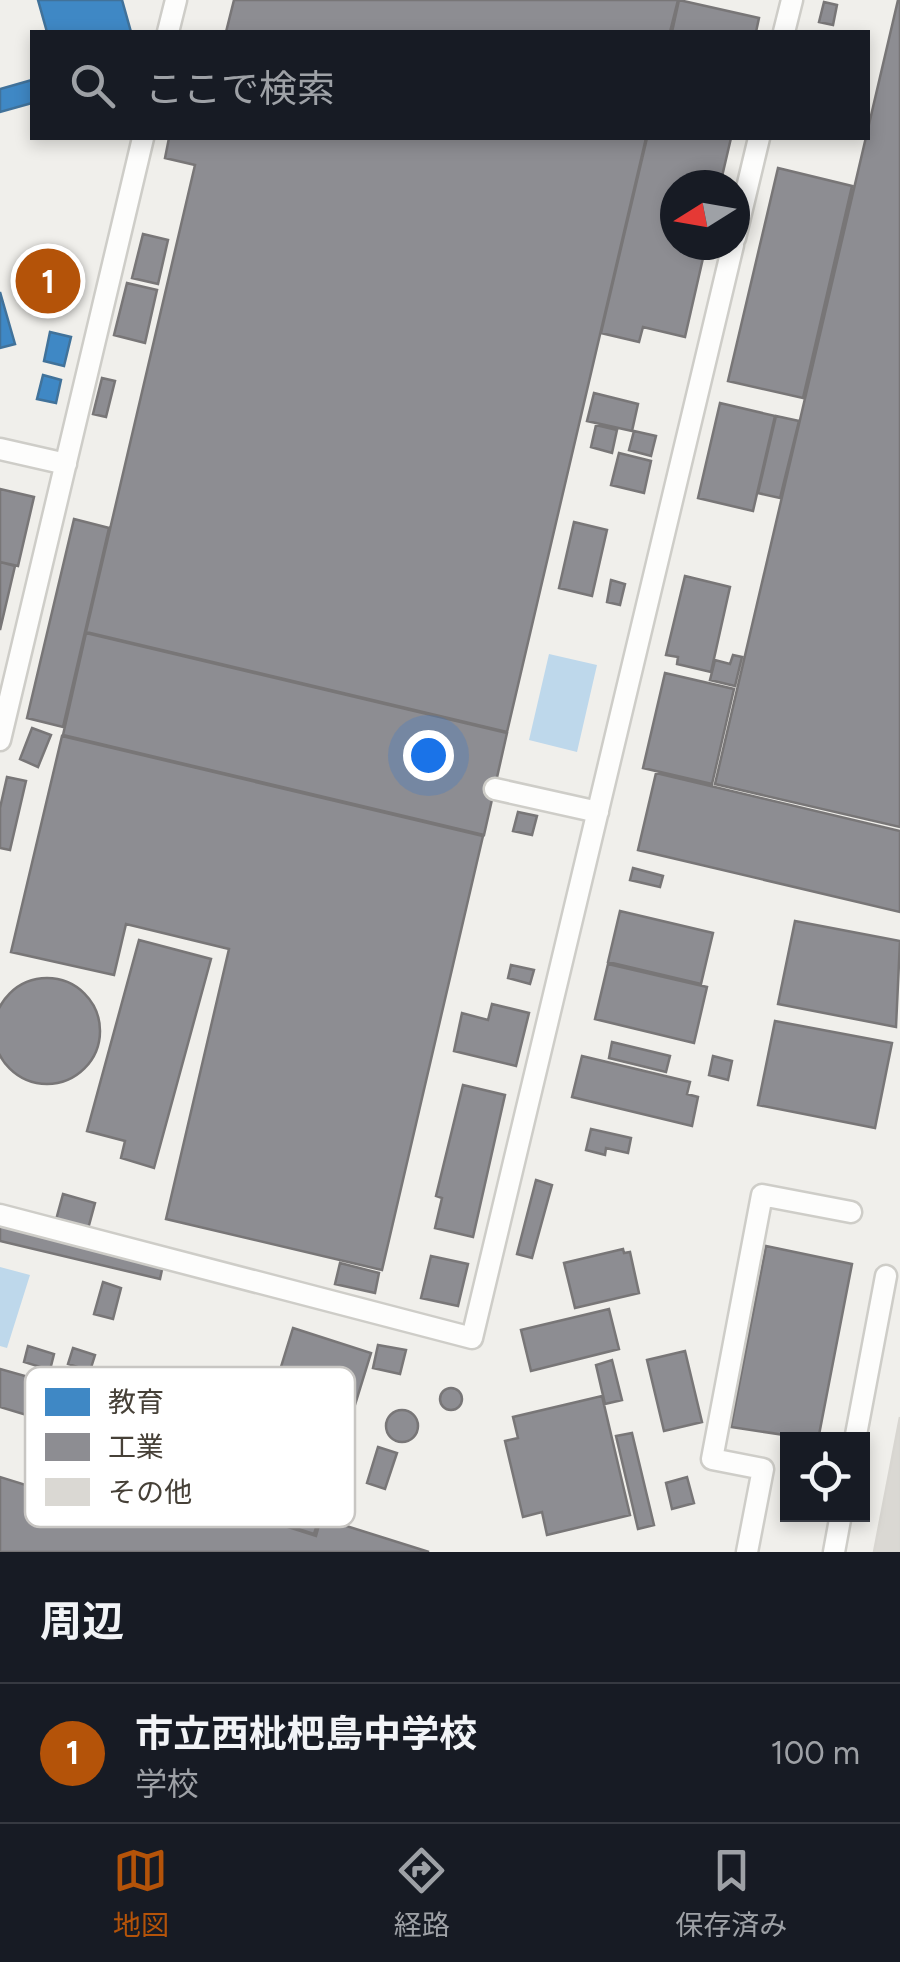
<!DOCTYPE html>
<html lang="ja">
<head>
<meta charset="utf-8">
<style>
  :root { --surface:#171b24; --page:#20242c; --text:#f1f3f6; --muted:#9ea1a6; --line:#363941; --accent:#b45309 }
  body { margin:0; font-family:Figtree,"Noto Sans JP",sans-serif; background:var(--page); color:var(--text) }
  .controls { position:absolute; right:30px; bottom:30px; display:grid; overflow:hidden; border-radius:0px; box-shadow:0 5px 15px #0003 }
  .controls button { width:90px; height:90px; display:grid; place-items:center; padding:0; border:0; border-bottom:2px solid var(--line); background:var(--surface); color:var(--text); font:50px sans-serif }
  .compass { position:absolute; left:660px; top:170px; width:90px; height:90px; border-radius:50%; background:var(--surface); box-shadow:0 5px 15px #0003; rotate:259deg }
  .you { position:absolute; left:428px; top:755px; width:35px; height:35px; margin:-25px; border:8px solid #fff; border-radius:50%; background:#1a73e8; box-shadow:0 0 0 15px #1a73e833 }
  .badge { display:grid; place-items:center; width:65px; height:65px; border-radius:50%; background:var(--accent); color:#fff; font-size:32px; font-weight:700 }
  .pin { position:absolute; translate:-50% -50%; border:5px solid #fff; box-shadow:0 2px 10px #0006 }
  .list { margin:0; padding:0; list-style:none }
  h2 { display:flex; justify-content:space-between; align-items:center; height:130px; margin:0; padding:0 40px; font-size:42px }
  h2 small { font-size:32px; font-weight:400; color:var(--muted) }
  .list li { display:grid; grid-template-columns:65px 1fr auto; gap:30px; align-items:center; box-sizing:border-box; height:140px; padding:0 40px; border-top:2px solid var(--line) }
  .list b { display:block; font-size:38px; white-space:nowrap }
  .list p { margin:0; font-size:32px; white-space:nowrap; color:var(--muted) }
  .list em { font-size:32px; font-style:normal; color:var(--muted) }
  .icon { flex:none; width:55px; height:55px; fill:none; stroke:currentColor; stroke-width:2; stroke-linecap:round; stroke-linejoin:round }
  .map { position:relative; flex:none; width:900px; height:1552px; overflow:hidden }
  .search { position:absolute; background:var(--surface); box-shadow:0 5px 15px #0003; left:30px; right:30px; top:30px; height:110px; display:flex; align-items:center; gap:25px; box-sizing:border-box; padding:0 35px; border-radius:0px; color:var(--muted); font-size:38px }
  .sheet { height:270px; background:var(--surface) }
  nav { display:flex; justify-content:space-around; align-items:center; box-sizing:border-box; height:140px; border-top:2px solid var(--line); background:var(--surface); font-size:28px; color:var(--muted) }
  nav a { display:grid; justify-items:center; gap:5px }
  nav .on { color:var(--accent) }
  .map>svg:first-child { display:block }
</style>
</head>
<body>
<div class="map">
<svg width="900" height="1552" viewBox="0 0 900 1552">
  <rect width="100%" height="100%" fill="#f0efeb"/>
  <!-- water -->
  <path fill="#bed8eb" d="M 549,654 L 597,665 L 577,752 L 529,740 Z
    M 0,1267 L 30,1275 L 7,1348 L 0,1346 Z"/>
  <!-- schools -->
  <path fill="#3f88c5" stroke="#41729a" stroke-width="2.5" d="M 38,0 L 122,0 L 131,32 L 47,32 Z
    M 32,80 L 32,103 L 0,112 L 0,89 Z
    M 0,292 L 15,344 L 0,348 Z
    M 50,332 L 71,337 L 64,366 L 44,361 Z
    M 43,375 L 61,380 L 56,403 L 37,399 Z"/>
  <!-- industry -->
  <path fill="#8d8d92" stroke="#787677" stroke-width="2.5" d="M 234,0 L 678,0 L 670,32 L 226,32 Z
    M 679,0 L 759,18 L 756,32 L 672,32 Z
    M 898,0 L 900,0 L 900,827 L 715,784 Z
    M 824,2 L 837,5 L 833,25 L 819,22 Z
    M 169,138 L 646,138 L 507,732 L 86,632 L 195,165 L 165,158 Z
    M 647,138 L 731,138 L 720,185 L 675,185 L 675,245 L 706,245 L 685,337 L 643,327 L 639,342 L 601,333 Z
    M 778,168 L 852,186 L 803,398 L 728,381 Z
    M 143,234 L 168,240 L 158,284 L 132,278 Z
    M 127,283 L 157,290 L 145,343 L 114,335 Z
    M 102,378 L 115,381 L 106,417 L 93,414 Z
    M 594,393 L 638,404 L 632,431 L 587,421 Z
    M 720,403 L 775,416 L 753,511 L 698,498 Z
    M 776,416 L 799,421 L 780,498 L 758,493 Z
    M 596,425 L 617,430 L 612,453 L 591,447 Z
    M 634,431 L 656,436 L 651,456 L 629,450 Z
    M 619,453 L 651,461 L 644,493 L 611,485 Z
    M 0,489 L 34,497 L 18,566 L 0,562 Z
    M 74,519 L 109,528 L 63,727 L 27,718 Z
    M 574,522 L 607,530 L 592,596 L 559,588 Z
    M 0,562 L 15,566 L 0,630 Z
    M 685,576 L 730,587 L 711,672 L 677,664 L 678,657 L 666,655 Z
    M 611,580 L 625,584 L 620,605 L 607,602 Z
    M 86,633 L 507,733 L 484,835 L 63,735 Z
    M 733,655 L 742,657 L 735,686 L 710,680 L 715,660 L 730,664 Z
    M 665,673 L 734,689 L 712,784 L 643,768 Z
    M 32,728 L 51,735 L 38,767 L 20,759 Z
    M 62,736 L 483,836 L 382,1270 L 166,1219 L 229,949 L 126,924 L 114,975 L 11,952 Z
    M 656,773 L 900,831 L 900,912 L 638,850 Z
    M 7,777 L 26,781 L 10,850 L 0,848 L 0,808 Z
    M 518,812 L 537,816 L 532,835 L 513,831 Z
    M 633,868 L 663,876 L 660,887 L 630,880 Z
    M 620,911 L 713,933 L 701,984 L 608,962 Z
    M 795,921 L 900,941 L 896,1027 L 778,1004 Z
    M 139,940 L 211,959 L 154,1168 L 121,1158 L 125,1141 L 87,1131 Z
    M 608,964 L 707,987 L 694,1043 L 595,1019 Z
    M 511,965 L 534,970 L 530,984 L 508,978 Z
    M-6 1031a53 53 0 1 1 106 0a53 53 0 1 1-106 0Z
    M 492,1004 L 529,1013 L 516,1066 L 454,1051 L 462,1013 L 488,1020 Z
    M 775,1021 L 892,1043 L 875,1128 L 758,1105 Z
    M 612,1042 L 670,1056 L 666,1072 L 609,1058 Z
    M 582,1056 L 690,1082 L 687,1094 L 698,1097 L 692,1126 L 572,1097 Z
    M 713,1056 L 732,1061 L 728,1080 L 709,1075 Z
    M 463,1085 L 505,1095 L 473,1237 L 435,1228 L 442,1198 L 436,1196 Z
    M 591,1129 L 631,1138 L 628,1153 L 606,1148 L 605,1155 L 586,1150 Z
    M 536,1180 L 552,1185 L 532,1258 L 517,1254 Z
    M 63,1194 L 95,1203 L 88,1229 L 56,1220 Z
    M 0,1226 L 163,1265 L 160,1279 L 0,1241 Z
    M 766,1246 L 852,1264 L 818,1440 L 731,1427 Z
    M 623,1249 L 624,1253 L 630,1252 L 639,1293 L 575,1308 L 564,1263 Z
    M 431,1256 L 468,1264 L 458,1306 L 421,1298 Z
    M 340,1263 L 379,1273 L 375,1293 L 335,1284 Z
    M 103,1282 L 121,1288 L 113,1319 L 94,1314 Z
    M 609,1309 L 619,1349 L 531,1371 L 521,1330 Z
    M 293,1328 L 371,1353 L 329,1489 L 251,1464 Z
    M 378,1345 L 406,1350 L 400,1374 L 373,1368 Z
    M 28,1346 L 54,1354 L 50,1370 L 24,1362 Z
    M 73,1348 L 95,1355 L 90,1371 L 68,1364 Z
    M 685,1351 L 702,1422 L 664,1431 L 647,1360 Z
    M 612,1360 L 622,1400 L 605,1404 L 596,1365 Z
    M 0,1369 L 43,1381 L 33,1417 L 0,1407 Z
    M440 1399a11 11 0 1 1 22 0a11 11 0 1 1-22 0Z
    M 602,1396 L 630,1515 L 547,1535 L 542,1512 L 523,1517 L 505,1441 L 518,1438 L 513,1417 Z
    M386 1426a16 16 0 1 1 32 0a16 16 0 1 1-32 0Z
    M 632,1433 L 654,1525 L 638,1529 L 616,1436 Z
    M 378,1447 L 397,1453 L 385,1489 L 367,1483 Z
    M 252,1467 L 328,1491 L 314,1534 L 239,1510 Z
    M 83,1472 L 236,1520 L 238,1511 L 316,1536 L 321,1518 L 429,1552 L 0,1552 L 0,1477 L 74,1500 Z
    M 687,1477 L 694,1503 L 672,1509 L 666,1483 Z"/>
  <!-- building -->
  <path fill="#dad8d3" stroke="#d8d6d1" stroke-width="2.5" d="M 900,1417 L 900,1552 L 874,1552 Z"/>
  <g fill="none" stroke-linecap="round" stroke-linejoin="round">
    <defs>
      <path id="service" d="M 168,32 L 176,0
        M 784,32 L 792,0
        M 735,238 L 759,138
        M 0,449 L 66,464
        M 0,740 L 143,138
        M 495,789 L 598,812
        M 0,1215 L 472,1338 L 733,245
        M 855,1440 L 886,1276
        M 747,1552 L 763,1469 L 712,1459 L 762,1195 L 851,1212
        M 834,1552 L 841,1514"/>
    </defs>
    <!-- service casing -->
    <use href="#service" stroke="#cecdc8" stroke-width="25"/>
    <!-- service -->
    <use href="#service" stroke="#fdfdfc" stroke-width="20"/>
  </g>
  <!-- legend -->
  <rect x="25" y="1367" width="330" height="160" rx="15" fill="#fff" stroke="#c8c6c3" stroke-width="2.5"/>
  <rect x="45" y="1388" width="45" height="28" fill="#3f88c5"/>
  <rect x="45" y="1433" width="45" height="28" fill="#8d8d92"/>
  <rect x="45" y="1478" width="45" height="28" fill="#dad8d3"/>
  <g font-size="28" fill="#464037">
    <text x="108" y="1412">教育</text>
    <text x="108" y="1457">工業</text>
    <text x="108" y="1502">その他</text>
  </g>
</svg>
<div class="controls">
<button><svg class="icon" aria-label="locate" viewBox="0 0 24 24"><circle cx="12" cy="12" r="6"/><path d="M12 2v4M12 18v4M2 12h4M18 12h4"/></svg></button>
</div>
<svg class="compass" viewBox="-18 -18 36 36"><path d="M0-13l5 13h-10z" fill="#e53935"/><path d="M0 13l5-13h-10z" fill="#9ea1a6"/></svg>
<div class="you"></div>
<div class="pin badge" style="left:48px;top:281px">1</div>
<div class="search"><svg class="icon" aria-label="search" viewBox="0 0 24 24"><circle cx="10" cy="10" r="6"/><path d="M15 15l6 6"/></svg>ここで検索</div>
</div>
<section class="sheet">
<h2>周辺<small></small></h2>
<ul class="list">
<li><span class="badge">1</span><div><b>市立西枇杷島中学校</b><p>学校</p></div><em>100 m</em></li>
</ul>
</section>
<nav>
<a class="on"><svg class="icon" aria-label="map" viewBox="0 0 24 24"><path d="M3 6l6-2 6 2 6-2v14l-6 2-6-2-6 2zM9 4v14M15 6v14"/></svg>地図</a>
<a><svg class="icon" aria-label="directions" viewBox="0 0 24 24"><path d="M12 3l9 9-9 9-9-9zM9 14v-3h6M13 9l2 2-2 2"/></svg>経路</a>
<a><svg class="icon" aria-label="saved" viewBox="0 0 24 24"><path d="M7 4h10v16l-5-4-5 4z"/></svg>保存済み</a>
</nav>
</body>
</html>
